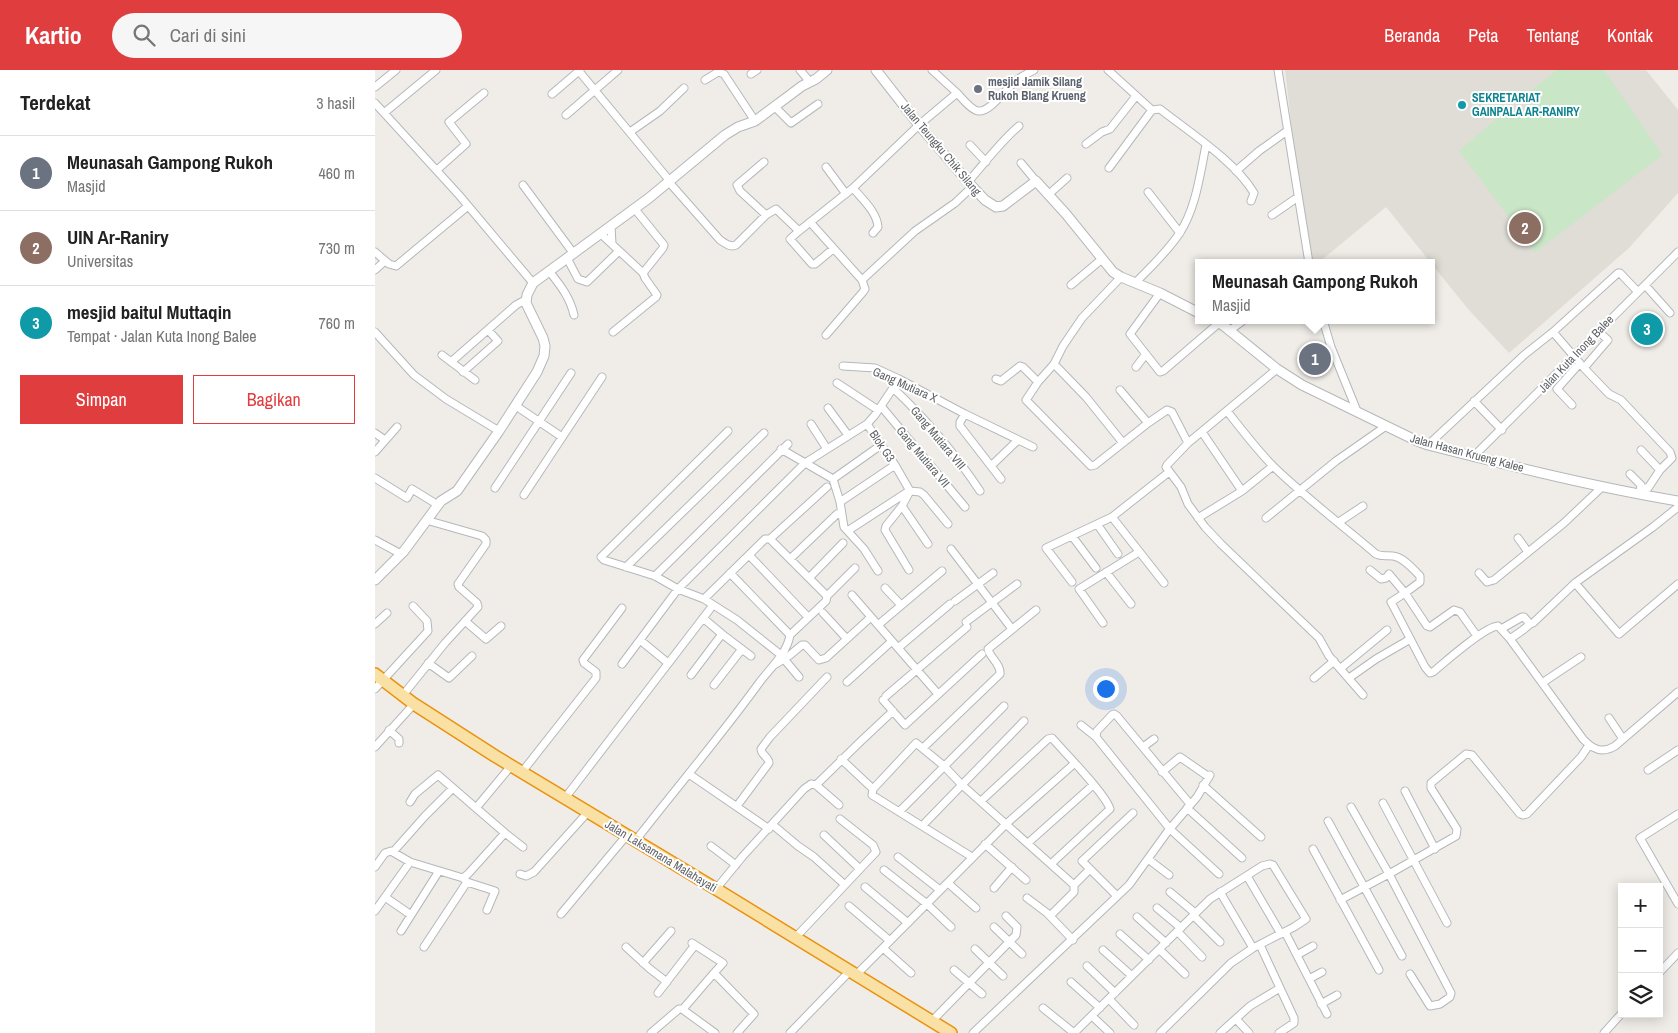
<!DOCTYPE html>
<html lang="id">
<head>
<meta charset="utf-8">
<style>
  :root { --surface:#fff; --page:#f6f6f6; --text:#222; --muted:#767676; --line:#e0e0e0; --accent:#e03d3f }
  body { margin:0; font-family:"Archivo Narrow",sans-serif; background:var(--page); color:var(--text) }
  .controls { position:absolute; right:15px; bottom:15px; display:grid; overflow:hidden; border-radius:0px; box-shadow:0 2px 12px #0003 }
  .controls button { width:45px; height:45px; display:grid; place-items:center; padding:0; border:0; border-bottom:1px solid var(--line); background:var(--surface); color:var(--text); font:25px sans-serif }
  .you { position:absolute; left:730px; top:618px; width:18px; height:18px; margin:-12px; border:4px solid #fff; border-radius:50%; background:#1a73e8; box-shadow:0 0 0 8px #1a73e833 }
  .badge { display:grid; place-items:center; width:32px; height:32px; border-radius:50%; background:var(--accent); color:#fff; font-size:16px; font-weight:700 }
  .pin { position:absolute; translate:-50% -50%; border:2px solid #fff; box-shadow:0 1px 5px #0006 }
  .popup { position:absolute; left:820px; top:189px; width:240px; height:65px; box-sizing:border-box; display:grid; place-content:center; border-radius:0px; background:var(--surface); filter:drop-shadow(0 1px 4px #0005); font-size:16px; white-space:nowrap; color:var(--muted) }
  .popup b { font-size:19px; color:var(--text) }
  .popup::after { content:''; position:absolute; left:50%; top:100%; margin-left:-10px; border:10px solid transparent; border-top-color:var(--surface) }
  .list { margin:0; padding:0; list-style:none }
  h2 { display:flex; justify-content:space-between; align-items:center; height:65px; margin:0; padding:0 20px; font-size:21px }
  h2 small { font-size:16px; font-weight:400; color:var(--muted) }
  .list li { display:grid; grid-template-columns:32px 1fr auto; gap:15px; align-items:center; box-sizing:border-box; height:75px; padding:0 20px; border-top:1px solid var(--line) }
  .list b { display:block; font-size:19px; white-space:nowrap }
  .list p { margin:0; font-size:16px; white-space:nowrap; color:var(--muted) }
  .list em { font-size:16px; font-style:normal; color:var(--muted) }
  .actions { display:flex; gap:10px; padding:15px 20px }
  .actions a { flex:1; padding:11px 0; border:1px solid var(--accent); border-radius:0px; text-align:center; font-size:18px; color:var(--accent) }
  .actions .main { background:var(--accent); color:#fff }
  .icon { flex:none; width:28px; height:28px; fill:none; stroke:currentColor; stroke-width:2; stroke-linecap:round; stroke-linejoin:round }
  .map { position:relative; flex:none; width:1303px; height:963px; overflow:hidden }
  header { display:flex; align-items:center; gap:30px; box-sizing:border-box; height:70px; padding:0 25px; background:var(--accent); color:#fff }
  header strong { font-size:24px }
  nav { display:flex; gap:28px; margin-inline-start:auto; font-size:18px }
  .search { width:350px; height:45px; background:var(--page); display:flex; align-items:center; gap:12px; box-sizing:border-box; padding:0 18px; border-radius:28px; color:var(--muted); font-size:19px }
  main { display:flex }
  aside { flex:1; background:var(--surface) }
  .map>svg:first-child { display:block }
</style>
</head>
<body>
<header>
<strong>Kartio</strong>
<div class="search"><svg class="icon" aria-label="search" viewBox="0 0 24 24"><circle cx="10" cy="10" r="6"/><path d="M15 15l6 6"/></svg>Cari di sini</div>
<nav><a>Beranda</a><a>Peta</a><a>Tentang</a><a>Kontak</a></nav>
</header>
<main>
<aside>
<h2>Terdekat<small>3 hasil</small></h2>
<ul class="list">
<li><span class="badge" style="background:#6b7280">1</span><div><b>Meunasah Gampong Rukoh</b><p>Masjid</p></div><em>460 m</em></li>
<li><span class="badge" style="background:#8d6e63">2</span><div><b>UIN Ar-Raniry</b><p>Universitas</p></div><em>730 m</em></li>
<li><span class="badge" style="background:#0f9aa8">3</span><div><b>mesjid baitul Muttaqin</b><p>Tempat · Jalan Kuta Inong Balee</p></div><em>760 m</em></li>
</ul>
<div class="actions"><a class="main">Simpan</a><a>Bagikan</a></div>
</aside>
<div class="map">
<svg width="1303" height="963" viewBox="0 0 1303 963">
  <rect width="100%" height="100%" fill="#f0ede8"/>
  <!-- education -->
  <path fill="#e0dcd6" d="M 910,0 L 1271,0 L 1303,40 L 1303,123 L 1254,178 L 1134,283 L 1093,239 L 1011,137 L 943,193 L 938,193 L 919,78 Z"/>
  <!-- green -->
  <path fill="#c9e6c6" d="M 1182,0 L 1229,0 L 1286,83 L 1286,86 L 1162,181 L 1160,182 L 1084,81 L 1132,40 L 1140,42 L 1150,39 L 1153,33 L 1153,23 Z"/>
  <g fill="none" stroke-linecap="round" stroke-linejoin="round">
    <defs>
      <path id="minor" d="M 203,0 L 294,110
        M 425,0 L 435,12
        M 733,0 L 777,40 L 785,39 C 814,62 860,91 879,123 L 876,131
        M 903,0 L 934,193
        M 376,4 L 382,0
        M 330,10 L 343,2 L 349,4 L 380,51
        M 0,17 L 21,0
        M 582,23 C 587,28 596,40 603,41 C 615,43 632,17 642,10 C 647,6 653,3 659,0
        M 177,24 L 205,0
        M 0,33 L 84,125 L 158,213
        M 400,37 L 416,53 L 443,34
        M 9,43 L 61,0
        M 191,45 L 243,0
        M 255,62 L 285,41 L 309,18
        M 711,74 L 727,62 L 735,59 L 761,26
        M 595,75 L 611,92
        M 389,92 L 362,115 L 365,121 L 391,145
        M 646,93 L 661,111
        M 451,97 L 471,124
        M 734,98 L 777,40
        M 62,100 L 91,74 L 74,52 L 109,23
        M 861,101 L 884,81 L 912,61
        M 293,111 L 345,170 C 350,173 355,178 361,175 L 391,145 L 401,139 L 424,161
        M 593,112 C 609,94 626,71 644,56
        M 148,115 L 199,184
        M 478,118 C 487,129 502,142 503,157 L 498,163
        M 773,122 L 805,163
        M 673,125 L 692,108
        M 897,145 L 923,127
        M 435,152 L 487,210 L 490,219 L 488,222 L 451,265
        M 236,156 L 237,174
        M 226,164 L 268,203
        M 458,179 L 440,194 L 437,194 L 415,169 L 424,161 L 478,118 L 544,55 L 582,23 L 557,0
        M 0,182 L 14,194 L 21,196 L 93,136
        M 192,188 L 203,209 L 212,212 L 244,181
        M 0,200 L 10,191
        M 174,201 C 185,215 195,227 199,245
        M 746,207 L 707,248 L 688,276 L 679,294 L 711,327 L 748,373
        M 487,210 L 540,161 L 580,133 L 597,117
        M 760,213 C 775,198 792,182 804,164 C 821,139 825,104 831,75
        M 696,215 L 727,189
        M 1270,215 L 1295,243
        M 785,223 L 755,264 L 785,302 L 788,301 L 844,253
        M 948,250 L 956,277 L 982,341
        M 854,261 L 869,250
        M 1223,261 L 1233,270 L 1209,298 L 1234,324 L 1246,330 L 1295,382 L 1297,388 L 1285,400 L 1273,418 L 1266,418
        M 0,262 L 39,305 L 71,329 L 124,361
        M 238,262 L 281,227 L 282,225 L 270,208 L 268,203 L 288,178 L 289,175 L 259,138
        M 1178,262 L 1243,203 L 1245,203 L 1263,222
        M 67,285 L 100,310
        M 76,292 L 141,235 L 150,230
        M 468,296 L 500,298 L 524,309 L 590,344 L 658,377
        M 761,297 L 771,284
        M 902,299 L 813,373 L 792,395 L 791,397 L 806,417 L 813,434 L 830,457 L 846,474 L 944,568 L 954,586 L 988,625
        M 88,302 L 123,271 L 113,260
        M 524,309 L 500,345 L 492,354 L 520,395 L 535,421
        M 621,309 L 626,311 L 645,296 L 648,297 L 663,312 L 651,330 L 716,396 L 720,395 L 773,353 L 792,340 L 797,342 L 813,373
        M 663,312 L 679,294
        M 462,313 L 503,340
        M 518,318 C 552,350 579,382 605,421
        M 745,320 L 773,353
        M 1099,331 L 1127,360
        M 1197,335 L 1182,319 L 1205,293
        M 141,336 L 187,367
        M 506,336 L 590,437
        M 453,338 L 473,365
        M 852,341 C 867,360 882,380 899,397 C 931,428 967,455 1001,484 C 1007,487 1011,485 1018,486 C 1028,487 1038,499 1045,506 L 1045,512 L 1030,523 L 1052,556 L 1055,557 L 1079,540 L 1085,542 L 1102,566
        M 590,344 L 585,352 L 585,356 L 626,409
        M 436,354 L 452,379
        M 353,361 L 226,487 L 229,490 L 280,506 L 303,519 L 329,529 L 362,550 L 406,585
        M 0,363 L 10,370
        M 1053,375 L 1149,285 L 1178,262 L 1209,298
        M 406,379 L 458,409 L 465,432 L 469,457 L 489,479 L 503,501
        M 1266,380 L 1285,400
        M 0,382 L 22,357
        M 1098,387 L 1303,182
        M 616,396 L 643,370
        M 1255,404 L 1266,415 L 1265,422
        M 0,408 L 32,428 L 37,419 L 63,435
        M 458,409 L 506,375
        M 120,418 L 196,303
        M 535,421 L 545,422 L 549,425 L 573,454
        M 867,421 L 898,396
        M 149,425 L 227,307
        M 465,432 L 520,395
        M 527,436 L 553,474
        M 737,447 L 789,513
        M 823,448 L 867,421 L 827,362
        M 891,448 L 961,391 L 1011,356
        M 964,452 L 988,436
        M 722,454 L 743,484
        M 474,460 L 534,421
        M 697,466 L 721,498
        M 1143,468 L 1153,482
        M 395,469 L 452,526 L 451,531 L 415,565
        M 0,470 L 26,484
        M 576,479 L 637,559
        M 374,485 L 433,547
        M 415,489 L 462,444
        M 251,497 L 389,363
        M 534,500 L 510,460 L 511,456 L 527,436 L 535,421
        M 995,500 L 1006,509 L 1011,508 L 1014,504 L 1030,523 L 1016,532 L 1050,597 L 1055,603 L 1058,602 C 1070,592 1109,557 1123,556 L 1135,569 L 1208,669 C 1217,679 1227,684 1240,676 L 1303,622
        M 731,502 L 756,534
        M 1104,503 L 1112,512 L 1119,510 L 1189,453 L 1227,417
        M 280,506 L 413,374
        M 434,508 L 468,473
        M 697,512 L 671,478 L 737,447 L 794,402
        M 1200,513 L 1244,564 L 1303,514
        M 510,518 L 526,535
        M 477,525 L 563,624
        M 452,526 L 480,498
        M 329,529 L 390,469 L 395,469 L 452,417
        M 580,531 L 618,503
        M 448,543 L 471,568
        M 90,551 L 111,569 L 126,556
        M 591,552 L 642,514
        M 728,553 L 704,519 L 764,482
        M 0,554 L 12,543
        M 503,555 L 567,501
        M 1126,559 L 1147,547 L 1149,547 L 1155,554 L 1158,553 L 1200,513 L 1278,457 L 1303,437
        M 347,564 L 376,586
        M 1135,569 L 1148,560 L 1155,554
        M 265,570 L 293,593
        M 523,578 L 575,534
        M 409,589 L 424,607
        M 53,593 L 74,608 L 97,586
        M 247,594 L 303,519 L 430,393 L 492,354
        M 401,594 L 415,585 L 427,575 L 430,575 L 444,590 L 451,588 L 496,547
        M 966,598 L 1012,560
        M 316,605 L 347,564 L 328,548
        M 939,608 L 959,591
        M 974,608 L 1001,589 L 1032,571
        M 472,612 L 517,571
        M 1167,613 L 1206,587
        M 339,615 L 367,579
        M 0,619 L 53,561 L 52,551 L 38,536
        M 28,625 L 70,573 L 103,537 L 102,533 L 84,517 L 83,514 L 111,474 L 111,470 L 107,466 L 51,450
        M 511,626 L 592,557
        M 508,630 L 530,655 L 607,584
        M 1234,648 L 1248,669
        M 706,655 L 721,667
        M 14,660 L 24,669 L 24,673
        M 0,677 L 39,634
        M 768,677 L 779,669
        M 548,678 L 625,604 C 626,594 615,588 613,579 L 661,540
        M 466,689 L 498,719 L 497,725 L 597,787
        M 1273,700 L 1303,680
        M 147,702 L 221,608 L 221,602 L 209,593 L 208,590 L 247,538
        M 787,702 L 805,687 L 834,707
        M 314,704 L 394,759
        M 441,715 L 464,735
        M 828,715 L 886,767
        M 498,719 L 541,673 L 569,696 L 586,714 L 699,815 L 699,822 L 675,846
        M 1030,721 L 1060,779
        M 190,728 L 335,539
        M 606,731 L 673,669 L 677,668 C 690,683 730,723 735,739 L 676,794
        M 35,732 L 40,724 L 63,705 L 101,738
        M 1008,733 L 1072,853
        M 815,734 L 742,646 L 739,644 L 737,645 L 722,661 L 721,667 L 795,759 L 844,804
        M 362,736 L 394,693 C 394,687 386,685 386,679 L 395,667 L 452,607
        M 976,737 L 1014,804 L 1081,766 L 1082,759 L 1056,718 L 1056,713 L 1091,684 L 1097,685 L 1145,744 L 1148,745 L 1152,744 L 1206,687 L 1214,675
        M 812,738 L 867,788
        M 525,741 L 629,636
        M 1303,744 L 1265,768 L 1303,834
        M 953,751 L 1027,886
        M 398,755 L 423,776 L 439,787 L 470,815
        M 547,756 L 649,651
        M 130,763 L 101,738 L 136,696
        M 449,765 L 485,799
        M 261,770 C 302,717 345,667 384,613 C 395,598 412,584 415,565 L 355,503
        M 653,773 L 718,715
        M 610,774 L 651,810
        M 336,776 L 361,795
        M 938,779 L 1004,900
        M 18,782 L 50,746 L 78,718
        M 523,787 L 565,820
        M 773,789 L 794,805
        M 0,797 L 10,783 L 16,781 L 35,792 L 88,808 L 92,812 L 120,821 L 112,840
        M 509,800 L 552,834 L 576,857
        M 145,804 L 151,806 L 159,802 L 213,742
        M 872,806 L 906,864
        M 88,808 L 93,804 L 130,763 L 148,777
        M 573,813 L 601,838
        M 699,815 L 715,799
        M 490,817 L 533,853
        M 619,818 L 637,797
        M 341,819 L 368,786 L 429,719 L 436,714 L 441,715 L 485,672 L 518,641
        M 795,822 L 820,843
        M 845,822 L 878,878
        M 742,826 L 707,791 L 758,743
        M 10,827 L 36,845
        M 652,828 L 672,843 L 698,870
        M 965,830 L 1014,804 L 1076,923 L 1075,927 L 1065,934 L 1055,936 L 1035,904
        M 474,836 L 515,871
        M 782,838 L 806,858
        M 0,841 L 35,792
        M 186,844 L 252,765
        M 818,845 L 845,872
        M 762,847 L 791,873
        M 619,857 L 647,884
        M 26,861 L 64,801
        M 803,862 L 827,887
        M 910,862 L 952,944
        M 745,864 L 774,890
        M 420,868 L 501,782 L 498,775 L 465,749
        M 317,873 L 348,893 L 339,903
        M 885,875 L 919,948 L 919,953 L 904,963
        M 49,877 L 92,812
        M 251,877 L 275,899 L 292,912
        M 508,878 L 536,903
        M 600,879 L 628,906
        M 728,880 L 757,906
        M 785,880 L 810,904
        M 922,885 L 938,876
        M 268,893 L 296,861
        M 712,896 L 740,923
        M 579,900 L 607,924
        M 1284,903 L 1303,883
        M 481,905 L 631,754 L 700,693
        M 934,909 L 947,902
        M 696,912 L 725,938
        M 283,923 L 320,875
        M 734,929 L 759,955
        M 946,934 L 962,925
        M 668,938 L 699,963
        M 308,939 L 339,903 L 379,944 L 362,963
        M 717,946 L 735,963
        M 861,949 L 874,963
        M 557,951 L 641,865 L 642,857 L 631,846
        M 276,963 L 304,939 L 307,939 L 340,963
        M 415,963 L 475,901
        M 598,963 L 754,815 L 793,761 L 822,727 L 835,705
        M 699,963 L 835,829 L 887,796 L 895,794 L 898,795 L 931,849 L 919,857 L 878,878 L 856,893 L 785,963
        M 845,963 L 875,936 L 905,918
        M 1229,963 L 1247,943"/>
      <path id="tertiary" d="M 501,0 L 544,55 L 593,112 L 610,130 L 621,137 L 628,136 L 661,111 L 691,144 L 738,202 L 746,207 L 785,223 L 824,243
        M 839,250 L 849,256 L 902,299 L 927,315 L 1040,370 L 1053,375 C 1136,396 1219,417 1303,431
        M 0,510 L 29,481 L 66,431 L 82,421 L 124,361 L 162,302 L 169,286 L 170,276 L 168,268 L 151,233 L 152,225 L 158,213 L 274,128 L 350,65 L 363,57 L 380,51 L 427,16 L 441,9 L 452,0"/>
      <path id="trunk" d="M 0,604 L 39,634 L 120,686 L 341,819 L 576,963"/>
    </defs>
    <!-- minor casing -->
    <use href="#minor" stroke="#b4b8bb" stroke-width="9"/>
    <!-- tertiary casing -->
    <use href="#tertiary" stroke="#b4b8bb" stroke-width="11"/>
    <!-- trunk casing -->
    <use href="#trunk" stroke="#eb920d" stroke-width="14"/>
    <!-- minor -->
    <use href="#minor" stroke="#fff" stroke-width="7"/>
    <!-- tertiary -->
    <use href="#tertiary" stroke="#fff" stroke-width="9"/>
    <!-- trunk -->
    <use href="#trunk" stroke="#f9e0a4" stroke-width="11"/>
  </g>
  <!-- markers -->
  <circle fill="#6b7280" stroke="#fff" stroke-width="2" cx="603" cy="19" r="5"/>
  <circle fill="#0f9aa8" stroke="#fff" stroke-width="2" cx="1087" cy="35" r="5"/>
  <g text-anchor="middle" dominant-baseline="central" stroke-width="4" stroke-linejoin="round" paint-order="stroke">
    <!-- worship labels -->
    <g font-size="12" font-weight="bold" fill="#5b616d" stroke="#fff" text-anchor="start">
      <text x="613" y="12">mesjid Jamik Silang<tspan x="613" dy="14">Rukoh Blang Krueng</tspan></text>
    </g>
    <!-- culture labels -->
    <g font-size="12" font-weight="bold" fill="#0d838f" stroke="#fff" text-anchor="start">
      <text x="1097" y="28">SEKRETARIAT<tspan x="1097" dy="14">GAINPALA AR-RANIRY</tspan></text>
    </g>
    <!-- street labels -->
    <g font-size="12" fill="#5f6367" stroke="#fff">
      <text transform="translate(566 79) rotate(50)">Jalan Teungku Chik Silang</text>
      <text transform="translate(1201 284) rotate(-46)">Jalan Kuta Inong Balee</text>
      <text transform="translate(530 315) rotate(24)">Gang Mutiara X</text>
      <text transform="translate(563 368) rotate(50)">Gang Mutiara VIII</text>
      <text transform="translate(507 376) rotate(56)">Blok G3</text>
      <text transform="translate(1092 383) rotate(15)">Jalan Hasan Krueng Kalee</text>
      <text transform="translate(548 387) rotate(50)">Gang Mutiara VII</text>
      <text transform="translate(286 786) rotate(31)">Jalan Laksamana Malahayati</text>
    </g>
  </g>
</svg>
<div class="controls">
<button>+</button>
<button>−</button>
<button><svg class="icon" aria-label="layers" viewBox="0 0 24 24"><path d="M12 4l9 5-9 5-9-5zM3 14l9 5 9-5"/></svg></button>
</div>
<div class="you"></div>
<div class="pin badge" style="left:940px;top:289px;background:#6b7280">1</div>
<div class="popup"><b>Meunasah Gampong Rukoh</b>Masjid</div>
<div class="pin badge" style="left:1150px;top:158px;background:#8d6e63">2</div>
<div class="pin badge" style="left:1272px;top:259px;background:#0f9aa8">3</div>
</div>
</main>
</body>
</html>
